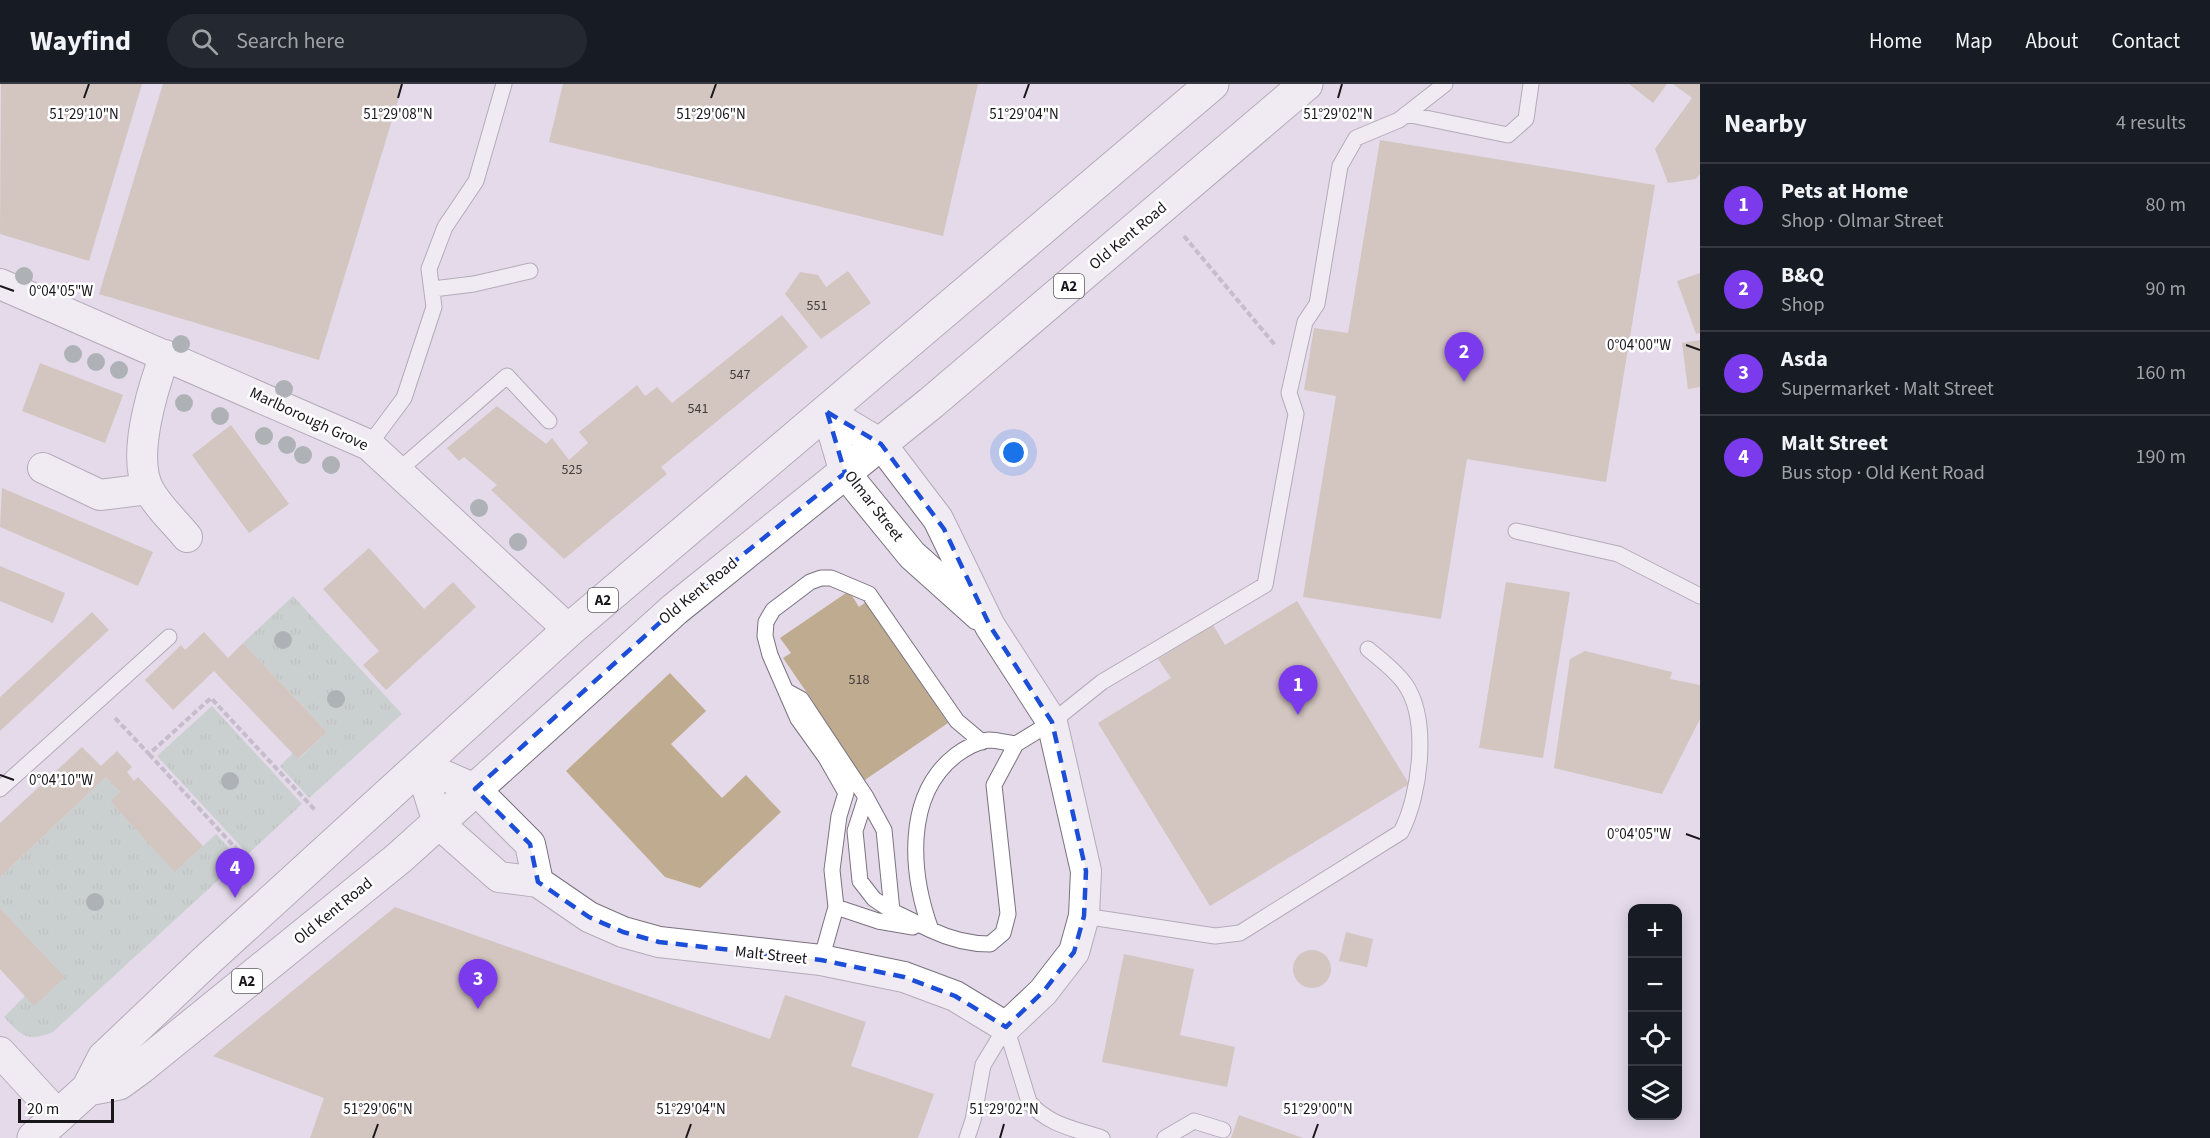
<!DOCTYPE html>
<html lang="en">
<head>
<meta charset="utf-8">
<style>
  :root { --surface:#171b24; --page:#242831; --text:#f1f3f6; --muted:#9ea1a6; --line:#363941; --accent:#7c3aed }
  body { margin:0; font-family:"Source Sans 3",sans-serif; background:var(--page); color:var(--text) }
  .controls { position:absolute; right:18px; bottom:18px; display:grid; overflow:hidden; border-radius:12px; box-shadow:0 3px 15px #0003 }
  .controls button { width:54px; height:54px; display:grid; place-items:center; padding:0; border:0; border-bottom:2px solid var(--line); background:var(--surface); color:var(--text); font:30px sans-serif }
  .scale { position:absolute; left:18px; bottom:15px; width:96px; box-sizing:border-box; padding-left:6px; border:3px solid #1a171c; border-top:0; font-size:16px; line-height:21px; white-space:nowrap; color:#1a171c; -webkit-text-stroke:4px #fff; paint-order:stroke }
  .you { position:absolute; left:1014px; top:369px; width:21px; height:21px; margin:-15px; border:4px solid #fff; border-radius:50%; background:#1a73e8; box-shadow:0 0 0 9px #1a73e833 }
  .badge { display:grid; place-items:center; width:39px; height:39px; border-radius:50%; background:var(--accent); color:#fff; font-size:20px; font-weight:700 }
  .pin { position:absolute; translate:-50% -50px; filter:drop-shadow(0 2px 3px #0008) }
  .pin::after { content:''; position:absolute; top:32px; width:21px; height:18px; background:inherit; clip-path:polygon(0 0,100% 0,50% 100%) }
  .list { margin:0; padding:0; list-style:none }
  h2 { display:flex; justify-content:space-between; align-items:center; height:78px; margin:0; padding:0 24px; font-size:26px }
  h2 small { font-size:20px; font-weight:400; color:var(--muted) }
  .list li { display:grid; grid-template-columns:39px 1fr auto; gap:18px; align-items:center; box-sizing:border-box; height:84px; padding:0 24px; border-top:2px solid var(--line) }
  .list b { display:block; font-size:22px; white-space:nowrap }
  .list p { margin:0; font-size:20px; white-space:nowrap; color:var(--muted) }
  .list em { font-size:20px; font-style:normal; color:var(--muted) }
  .icon { flex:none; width:33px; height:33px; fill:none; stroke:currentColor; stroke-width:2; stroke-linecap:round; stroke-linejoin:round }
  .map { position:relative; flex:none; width:1700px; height:1054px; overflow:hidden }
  header { display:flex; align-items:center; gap:36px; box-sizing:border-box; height:84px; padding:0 30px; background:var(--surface); border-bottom:2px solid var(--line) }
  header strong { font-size:28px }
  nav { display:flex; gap:33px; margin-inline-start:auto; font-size:21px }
  .search { width:420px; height:54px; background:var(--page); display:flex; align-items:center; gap:15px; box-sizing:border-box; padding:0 21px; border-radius:33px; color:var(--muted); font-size:22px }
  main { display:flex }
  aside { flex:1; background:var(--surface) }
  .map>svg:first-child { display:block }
</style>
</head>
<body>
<header>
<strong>Wayfind</strong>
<div class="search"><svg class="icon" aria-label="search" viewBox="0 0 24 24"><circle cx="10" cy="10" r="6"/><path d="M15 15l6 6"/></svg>Search here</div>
<nav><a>Home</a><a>Map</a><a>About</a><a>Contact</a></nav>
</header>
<main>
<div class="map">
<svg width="1700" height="1054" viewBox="0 0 1700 1054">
  <defs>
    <pattern id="grass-tufts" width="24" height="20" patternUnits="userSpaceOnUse" patternTransform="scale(1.5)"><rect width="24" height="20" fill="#abc3af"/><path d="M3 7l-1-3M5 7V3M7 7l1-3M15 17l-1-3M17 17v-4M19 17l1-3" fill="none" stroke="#93a796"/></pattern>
  </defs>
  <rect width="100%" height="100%" fill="#e4daea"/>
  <!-- grass -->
  <path fill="url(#grass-tufts)" d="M 293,512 L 402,630 L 309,714 L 280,682 L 293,669 L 299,675 L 327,648 L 243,559 Z
    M 212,622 L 302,720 L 248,770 L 157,672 Z
    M 106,693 L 120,708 L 110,717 L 176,787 L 216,750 L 240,776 L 53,948 C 27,959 21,951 4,933 L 25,912 L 65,893 L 0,824 L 0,793 Z"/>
  <!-- building -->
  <path fill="#bfab8f" d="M 1,0 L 142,0 L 89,177 L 0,150 Z
    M 163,0 L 403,0 L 319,276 L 99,210 Z
    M 563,0 L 978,0 L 943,152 L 549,58 Z
    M 1629,0 L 1667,0 L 1653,19 Z
    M 1673,0 L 1700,0 L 1700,90 L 1696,95 L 1668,99 L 1655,65 L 1692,14 Z
    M 1380,56 L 1655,101 L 1606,398 L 1467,375 L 1441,535 L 1303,513 L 1336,312 L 1304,306 L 1314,244 L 1348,249 Z
    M 848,187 L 871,219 L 821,255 L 785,210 L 800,188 L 818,191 L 826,203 Z
    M 1700,189 L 1700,249 L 1696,250 L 1677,197 Z
    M 782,231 L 808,263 L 661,383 L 667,390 L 564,475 L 491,406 L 497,401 L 464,373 L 459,377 L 447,364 L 497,322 L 546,360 L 552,354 L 569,376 L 588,359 L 579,348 L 637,301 L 645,312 L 657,303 L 672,319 Z
    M 1700,256 L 1700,303 L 1688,305 L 1682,259 Z
    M 40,279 L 123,311 L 105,359 L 22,327 Z
    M 231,341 L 289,420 L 249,449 L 192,371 Z
    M 2,404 L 153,468 L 138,502 L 0,443 Z
    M 369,464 L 424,525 L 453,498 L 476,523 L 386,606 L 363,581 L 379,567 L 323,505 Z
    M 0,482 L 65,509 L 53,539 L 0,517 Z
    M 1506,498 L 1570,508 L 1543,674 L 1479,664 Z
    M 849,507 L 859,523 L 866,518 L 948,639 L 859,700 L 807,623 L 814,619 L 783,574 L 791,569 L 780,554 Z
    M 1297,517 L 1409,700 L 1210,822 L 1098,639 L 1171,594 L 1158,575 L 1185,558 L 1213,541 L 1225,561 Z
    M 92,528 L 109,546 L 0,647 L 0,613 Z
    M 204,548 L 228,574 L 243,559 L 327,648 L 298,675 L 214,587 L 173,626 L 145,596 L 181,561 L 185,566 Z
    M 1585,567 L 1672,588 L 1670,595 L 1700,601 L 1700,635 L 1662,710 L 1554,684 L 1570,575 Z
    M 670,589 L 706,627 L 671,660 L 722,714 L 746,691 L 781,728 L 700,804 L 665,793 L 566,687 Z
    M 82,663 L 101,682 L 117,667 L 132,683 L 127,688 L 134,697 L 138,693 L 203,762 L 175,788 L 110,717 L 120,708 L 106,693 L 0,793 L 0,739 Z
    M 395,823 L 770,955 L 785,911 L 866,938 L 851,982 L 934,1010 L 918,1054 L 310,1054 L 324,1014 L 213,972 Z
    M 0,824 L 65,893 L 34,922 L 0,885 Z
    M 1346,848 L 1373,855 L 1367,883 L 1339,877 Z
    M1293 885a19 19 0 1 1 38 0a19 19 0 1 1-38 0Z
    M 1124,870 L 1194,885 L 1180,951 L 1235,963 L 1227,1003 L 1102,978 Z
    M 1239,1031 L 1303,1054 L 1231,1054 Z"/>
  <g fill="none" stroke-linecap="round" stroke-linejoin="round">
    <defs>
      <path id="lane" d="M 1406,30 L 1508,51 L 1526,35 L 1531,0
        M 433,205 L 474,200 L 530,187
        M 369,361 L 404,314 L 434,223 L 429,185 L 445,143 L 476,97 L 504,0
        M 399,386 L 507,292 L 549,337
        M 1516,447 L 1618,470 L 1700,512
        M 788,608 L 801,615 L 866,713 L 884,746 L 892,827 L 931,846
        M 1016,660 C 1008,659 997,656 989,656 C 978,657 964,665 956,671 C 903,712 911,791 931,846 C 950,855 969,860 990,860 L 1003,849 L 1008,830 L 994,701 L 1016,660 L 1052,638 L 1102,598 L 1265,501 L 1296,330 L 1289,309 L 1305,238 L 1317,220 L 1340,82 L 1356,54 L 1399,36 L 1445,0
        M 0,705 L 169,553
        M 866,713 L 855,747 L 860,797 L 874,815 L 892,827
        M 836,823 L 878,837 L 913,843
        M 1084,832 L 1215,852 L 1240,849 L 1401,748 C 1420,712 1430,636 1405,600 C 1395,586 1381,576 1368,565
        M 821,876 L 836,823 L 832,786 L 839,732 L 846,709 L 826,674 L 798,635 L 770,571 L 765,552 L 766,538 L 773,526 L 810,498 L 821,494 L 831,494 L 869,510 L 957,637 L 982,658
        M 1006,943 L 1029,1018 C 1048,1041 1075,1045 1102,1054
        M 967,1054 L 973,1036 L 983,981 L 1006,943
        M 1165,1054 L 1194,1037 L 1223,1046"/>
      <path id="street" d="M 0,200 L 369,361 L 569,546
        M 165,271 C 153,304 131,373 149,406 C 158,423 175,438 187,453
        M 827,328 L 845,389 L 912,471 L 979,531
        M 43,384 L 100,411 L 148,405
        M 420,681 L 438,739 L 499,793 L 538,798 L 589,833 L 623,848 L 659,858 L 821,876 L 904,893 L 955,912 L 1006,943 L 1043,908 L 1074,868 L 1084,832 L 1086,787 L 1052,638 L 990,542 L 938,435 L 881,360 L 827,328
        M 420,681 L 475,705 L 530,760 L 538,798
        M 0,968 L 58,1031"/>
      <path id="highway" d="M 88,1005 L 119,999 L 141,983 L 399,774 L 675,525 L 931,319 L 1306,0
        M 34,1054 L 88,1005 L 104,974 L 205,878 L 569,546 L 1212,0"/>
    </defs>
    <!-- lane casing -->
    <use href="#lane" stroke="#7a727f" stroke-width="17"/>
    <!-- street casing -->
    <use href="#street" stroke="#7a727f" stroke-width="32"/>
    <!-- highway casing -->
    <use href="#highway" stroke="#7a727f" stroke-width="35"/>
    <!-- path -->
    <path stroke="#a099a5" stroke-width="4" stroke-dasharray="6 3" stroke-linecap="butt" d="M 1184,152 L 1275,261
      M 115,634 L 149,670 L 211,614 L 315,726
      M 149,670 L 253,783"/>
    <!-- lane -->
    <use href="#lane" stroke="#fff" stroke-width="15"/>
    <!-- street -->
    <use href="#street" stroke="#fff" stroke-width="30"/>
    <!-- highway -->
    <use href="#highway" stroke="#fff" stroke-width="33"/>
  </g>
  <!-- trees -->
  <g fill="#6d8278">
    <circle cx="24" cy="192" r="9"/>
    <circle cx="181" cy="260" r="9"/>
    <circle cx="73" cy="270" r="9"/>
    <circle cx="96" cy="278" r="9"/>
    <circle cx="119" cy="286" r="9"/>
    <circle cx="284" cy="305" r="9"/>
    <circle cx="184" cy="319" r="9"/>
    <circle cx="220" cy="332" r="9"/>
    <circle cx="264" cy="352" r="9"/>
    <circle cx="287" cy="361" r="9"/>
    <circle cx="303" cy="371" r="9"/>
    <circle cx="331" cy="381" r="9"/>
    <circle cx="479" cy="424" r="9"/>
    <circle cx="518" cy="458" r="9"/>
    <circle cx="283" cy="556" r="9"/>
    <circle cx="336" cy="615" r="9"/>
    <circle cx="230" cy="697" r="9"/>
    <circle cx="95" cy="818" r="9"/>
  </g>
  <!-- marked area -->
  <path d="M0 0H1700V1054H0ZM 827,328 L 881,360 L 944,445 L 990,542 L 1052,638 L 1086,787 L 1084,832 L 1074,868 L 1043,908 L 1006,943 L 955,912 L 904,893 L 821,876 L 659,858 L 623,848 L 589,833 L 538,798 L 530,760 L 475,705 L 675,525 L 845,389 Z" fill="#e4daea" fill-opacity=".55" fill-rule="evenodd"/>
  <path fill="none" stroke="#1d4ed8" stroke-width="4.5" stroke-dasharray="12 8" stroke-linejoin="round" d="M 827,328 L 881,360 L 944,445 L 990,542 L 1052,638 L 1086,787 L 1084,832 L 1074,868 L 1043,908 L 1006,943 L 955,912 L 904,893 L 821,876 L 659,858 L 623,848 L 589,833 L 538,798 L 530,760 L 475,705 L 675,525 L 845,389 Z"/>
  <!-- ticks -->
  <path fill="none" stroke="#1a171c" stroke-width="2" d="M 84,14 L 89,0M 398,14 L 402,0M 711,14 L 716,0M 1024,14 L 1029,0M 1338,14 L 1342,0M 0,202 L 14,207M 1686,261 L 1700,266M 0,691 L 14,696M 1686,750 L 1700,755M 373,1054 L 378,1040M 686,1054 L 691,1040M 1000,1054 L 1004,1040M 1313,1054 L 1318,1040"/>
  <g text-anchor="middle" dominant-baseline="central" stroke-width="5" stroke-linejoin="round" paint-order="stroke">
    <!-- number labels -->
    <g font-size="14" fill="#433c39">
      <text x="817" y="222">551</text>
      <text x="740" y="291">547</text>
      <text x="698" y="325">541</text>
      <text x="572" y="386">525</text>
      <text x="859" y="596">518</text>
    </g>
    <!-- shield labels -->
    <g fill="#fff" stroke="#5f5d60" stroke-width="1.5">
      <rect x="1054" y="190" width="30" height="24" rx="4.5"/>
      <rect x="588" y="504" width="30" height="24" rx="4.5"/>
      <rect x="232" y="885" width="30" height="24" rx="4.5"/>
    </g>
    <g font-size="15" font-weight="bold" fill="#1a171c">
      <text x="1069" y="202">A2</text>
      <text x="603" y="516">A2</text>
      <text x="247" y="897">A2</text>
    </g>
    <!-- street labels -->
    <g font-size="16" fill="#1a171c" stroke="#fff">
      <text transform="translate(1128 152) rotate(-40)">Old Kent Road</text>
      <text transform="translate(309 335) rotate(25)">Marlborough Grove</text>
      <text transform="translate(874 422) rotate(52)">Olmar Street</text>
      <text transform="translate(698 507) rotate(-39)">Old Kent Road</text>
      <text transform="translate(333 827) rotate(-39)">Old Kent Road</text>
      <text transform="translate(771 871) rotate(6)">Malt Street</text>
    </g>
  </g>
  <g font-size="15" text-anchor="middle" fill="#1a171c" stroke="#fff" stroke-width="5" stroke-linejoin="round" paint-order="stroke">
    <text x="84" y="35">51°29'10"N</text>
    <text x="398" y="35">51°29'08"N</text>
    <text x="711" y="35">51°29'06"N</text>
    <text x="1024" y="35">51°29'04"N</text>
    <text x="1338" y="35">51°29'02"N</text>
    <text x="61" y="212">0°04'05"W</text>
    <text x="1639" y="266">0°04'00"W</text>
    <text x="61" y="701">0°04'10"W</text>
    <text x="1639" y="755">0°04'05"W</text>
    <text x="378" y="1030">51°29'06"N</text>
    <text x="691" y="1030">51°29'04"N</text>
    <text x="1004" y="1030">51°29'02"N</text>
    <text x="1318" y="1030">51°29'00"N</text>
  </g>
</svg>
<div class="controls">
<button>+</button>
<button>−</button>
<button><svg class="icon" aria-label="locate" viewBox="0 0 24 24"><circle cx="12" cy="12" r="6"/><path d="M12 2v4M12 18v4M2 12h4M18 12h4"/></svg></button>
<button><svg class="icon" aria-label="layers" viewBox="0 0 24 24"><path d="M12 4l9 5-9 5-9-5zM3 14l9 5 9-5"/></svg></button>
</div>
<div class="scale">20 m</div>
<div class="you"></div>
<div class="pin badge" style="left:1298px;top:631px">1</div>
<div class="pin badge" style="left:1464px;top:298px">2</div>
<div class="pin badge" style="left:478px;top:925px">3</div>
<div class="pin badge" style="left:235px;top:814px">4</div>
</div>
<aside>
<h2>Nearby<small>4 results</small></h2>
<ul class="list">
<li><span class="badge">1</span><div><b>Pets at Home</b><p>Shop · Olmar Street</p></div><em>80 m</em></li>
<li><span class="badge">2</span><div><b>B&amp;Q</b><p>Shop</p></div><em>90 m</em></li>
<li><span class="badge">3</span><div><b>Asda</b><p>Supermarket · Malt Street</p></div><em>160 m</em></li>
<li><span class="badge">4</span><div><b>Malt Street</b><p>Bus stop · Old Kent Road</p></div><em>190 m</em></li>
</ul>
</aside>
</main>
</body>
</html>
